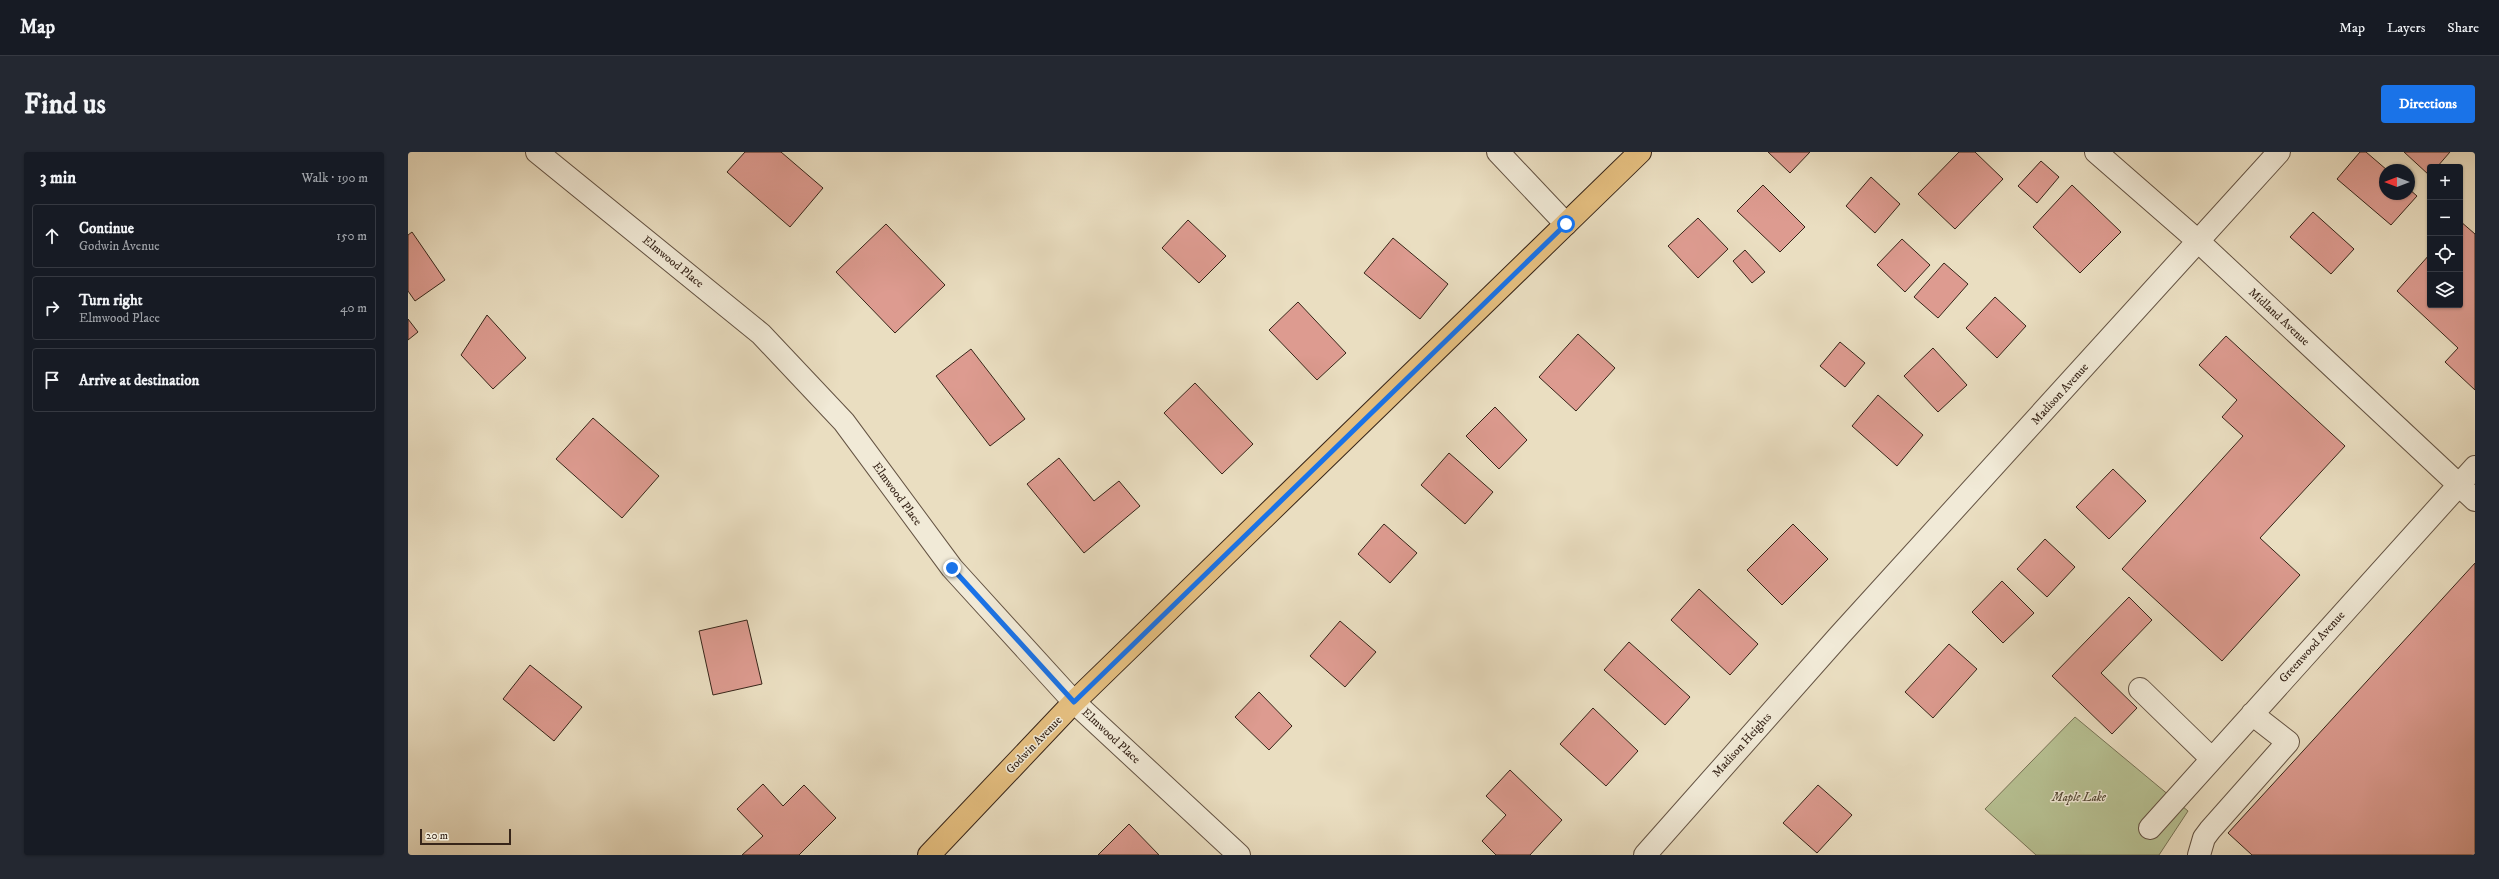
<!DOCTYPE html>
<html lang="en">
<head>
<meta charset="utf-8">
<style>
  :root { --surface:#171b24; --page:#242831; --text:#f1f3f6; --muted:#9ea1a6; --line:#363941; --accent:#1a73e8 }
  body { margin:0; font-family:"IM FELL DW Pica",serif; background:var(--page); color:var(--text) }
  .controls { position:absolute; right:12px; top:12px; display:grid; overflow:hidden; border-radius:4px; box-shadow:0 1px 3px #0004 }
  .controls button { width:36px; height:36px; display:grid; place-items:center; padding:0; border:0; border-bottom:1px solid var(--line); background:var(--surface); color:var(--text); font:20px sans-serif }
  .compass { position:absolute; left:1971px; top:12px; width:36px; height:36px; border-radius:50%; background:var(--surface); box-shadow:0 1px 3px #0004; rotate:270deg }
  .scale { position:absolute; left:12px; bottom:10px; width:91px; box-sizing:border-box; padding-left:4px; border:2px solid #372519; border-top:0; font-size:11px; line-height:14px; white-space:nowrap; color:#372519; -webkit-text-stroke:3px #f1ead7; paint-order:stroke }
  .stop { position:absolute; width:12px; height:12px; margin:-9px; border:3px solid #1a73e8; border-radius:50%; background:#fff }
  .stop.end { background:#1a73e8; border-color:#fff; box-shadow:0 1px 4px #0008 }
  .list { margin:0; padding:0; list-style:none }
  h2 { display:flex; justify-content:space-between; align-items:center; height:52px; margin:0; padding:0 16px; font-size:17px }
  h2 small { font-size:13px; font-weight:400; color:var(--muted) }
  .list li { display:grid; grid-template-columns:26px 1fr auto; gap:12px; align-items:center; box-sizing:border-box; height:64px; margin:0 8px 8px; padding:0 8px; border:1px solid var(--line); border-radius:4px }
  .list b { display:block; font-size:15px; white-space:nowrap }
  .list p { margin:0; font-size:13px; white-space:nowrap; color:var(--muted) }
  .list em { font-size:13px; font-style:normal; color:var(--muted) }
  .icon { flex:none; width:22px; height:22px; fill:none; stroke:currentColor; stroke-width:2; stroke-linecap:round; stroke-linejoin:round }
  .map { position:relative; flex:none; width:2067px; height:703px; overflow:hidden; border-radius:4px }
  header { display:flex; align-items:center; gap:24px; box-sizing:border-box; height:56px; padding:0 20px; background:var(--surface); border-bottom:1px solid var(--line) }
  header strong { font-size:19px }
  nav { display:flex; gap:22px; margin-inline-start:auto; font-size:14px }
  .intro { display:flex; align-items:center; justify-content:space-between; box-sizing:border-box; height:96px; padding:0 24px }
  h1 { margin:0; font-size:28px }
  .button { padding:10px 18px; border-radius:4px; background:var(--accent); color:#fff; font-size:14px; font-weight:700 }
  main { display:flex; gap:24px; padding:0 24px }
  aside { flex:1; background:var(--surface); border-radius:4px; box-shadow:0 1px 3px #0004 }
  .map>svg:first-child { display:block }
</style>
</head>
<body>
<header>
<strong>Map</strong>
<nav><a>Map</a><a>Layers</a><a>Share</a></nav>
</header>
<div class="intro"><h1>Find us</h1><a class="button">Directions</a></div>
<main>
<aside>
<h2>3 min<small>Walk · 190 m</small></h2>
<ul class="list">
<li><svg class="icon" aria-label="ahead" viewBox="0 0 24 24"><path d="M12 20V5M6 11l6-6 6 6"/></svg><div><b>Continue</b><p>Godwin Avenue</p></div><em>150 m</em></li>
<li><svg class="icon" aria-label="right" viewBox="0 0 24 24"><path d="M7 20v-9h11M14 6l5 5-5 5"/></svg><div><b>Turn right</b><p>Elmwood Place</p></div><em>40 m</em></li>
<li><svg class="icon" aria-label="arrive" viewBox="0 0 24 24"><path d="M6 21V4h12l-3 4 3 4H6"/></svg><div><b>Arrive at destination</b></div></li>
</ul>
</aside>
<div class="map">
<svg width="2067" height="703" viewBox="0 0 2067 703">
  <rect width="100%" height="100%" fill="#eadec1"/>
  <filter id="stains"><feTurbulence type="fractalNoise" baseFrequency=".005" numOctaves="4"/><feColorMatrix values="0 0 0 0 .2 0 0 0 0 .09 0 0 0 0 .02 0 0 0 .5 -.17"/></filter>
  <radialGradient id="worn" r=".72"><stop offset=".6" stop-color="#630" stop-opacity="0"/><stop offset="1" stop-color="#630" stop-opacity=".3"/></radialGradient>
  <!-- green -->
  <path fill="#b7c193" stroke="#777356" d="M 1667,565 L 1780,659 L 1751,703 L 1628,703 L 1577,657 Z"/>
  <!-- building -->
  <path fill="#dd9b90" stroke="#372519" d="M 337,0 L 373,0 L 415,36 L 382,75 L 319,20 Z
    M 1360,0 L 1402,0 L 1382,21 Z
    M 1551,0 L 1567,0 L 1595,27 L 1547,77 L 1510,42 Z
    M 1952,0 L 1958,0 L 1979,18 L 1977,18 L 1977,42 L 2001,42 L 2001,37 L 2009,44 L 1983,73 L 1929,27 Z
    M 1996,0 L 2042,0 L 2029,15 L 2022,15 L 2021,23 Z
    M 1633,9 L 1651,25 L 1629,51 L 1610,34 Z
    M 1463,25 L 1492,52 L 1467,81 L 1438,54 Z
    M 1355,33 L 1397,75 L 1372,100 L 1329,59 Z
    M 1664,33 L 1713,80 L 1672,121 L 1625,75 Z
    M 1905,60 L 1946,97 L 1923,122 L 1882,85 Z
    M 1290,66 L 1320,97 L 1290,126 L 1260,94 Z
    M 780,68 L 818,104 L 791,131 L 754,96 Z
    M 2052,69 L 2067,82 L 2067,238 L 2037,210 L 2050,196 L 1989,139 L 2022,102 L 2022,153 L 2052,153 Z
    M 478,72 L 537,133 L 487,181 L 428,120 Z
    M 4,80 L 37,128 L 7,149 L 0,139 L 0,83 Z
    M 985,86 L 1040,132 L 1012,167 L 956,121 Z
    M 1494,87 L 1522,113 L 1497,140 L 1469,113 Z
    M 1337,98 L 1357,120 L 1344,131 L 1325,109 Z
    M 1536,111 L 1560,132 L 1530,166 L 1506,145 Z
    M 1587,145 L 1618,174 L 1589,206 L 1558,176 Z
    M 890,150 L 938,201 L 909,228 L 861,178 Z
    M 79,163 L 118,206 L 85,237 L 53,203 Z
    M 0,167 L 10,180 L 0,188 Z
    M 1170,182 L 1207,216 L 1168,259 L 1131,225 Z
    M 1818,184 L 1937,294 L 1852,386 L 1892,423 L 1814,509 L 1714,417 L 1835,284 L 1814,265 L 1829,248 L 1791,213 Z
    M 1432,190 L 1457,211 L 1437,235 L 1412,214 Z
    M 1525,196 L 1559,233 L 1530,260 L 1496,224 Z
    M 563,197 L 617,267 L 582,294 L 528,224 Z
    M 787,231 L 845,292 L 814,322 L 756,261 Z
    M 1470,243 L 1515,283 L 1489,314 L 1444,274 Z
    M 1087,255 L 1119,288 L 1091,317 L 1058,284 Z
    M 185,266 L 251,324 L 214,366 L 148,307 Z
    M 1041,301 L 1085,340 L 1057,372 L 1013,333 Z
    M 651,306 L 686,349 L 711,329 L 732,354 L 676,401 L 619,332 Z
    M 1705,317 L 1738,349 L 1701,387 L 1668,355 Z
    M 976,372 L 1009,401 L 982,431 L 950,402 Z
    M 1385,372 L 1420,407 L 1374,453 L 1339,418 Z
    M 1637,387 L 1667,415 L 1639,445 L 1609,417 Z
    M 2067,411 L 2067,703 L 1844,703 L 1820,681 Z
    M 1594,429 L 1626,461 L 1595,491 L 1564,460 Z
    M 1291,437 L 1350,492 L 1322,523 L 1263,468 Z
    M 1721,445 L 1744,468 L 1693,521 L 1729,556 L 1704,582 L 1644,524 Z
    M 339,468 L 354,532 L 305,543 L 291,479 Z
    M 932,469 L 968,500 L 937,535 L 902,504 Z
    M 1221,490 L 1282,545 L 1257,573 L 1196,518 Z
    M 1541,492 L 1569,517 L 1525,566 L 1497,540 Z
    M 122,513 L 174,555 L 146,589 L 95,547 Z
    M 851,540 L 884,574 L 861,598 L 827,565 Z
    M 1185,556 L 1230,599 L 1198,634 L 1152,592 Z
    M 1102,618 L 1154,668 L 1122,703 L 1088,703 L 1074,689 L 1098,663 L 1078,644 Z
    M 355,632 L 375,654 L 396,633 L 428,666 L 391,703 L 334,703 L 355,684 L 329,657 Z
    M 1410,633 L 1444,663 L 1409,701 L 1375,671 Z
    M 721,672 L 751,703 L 690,703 Z"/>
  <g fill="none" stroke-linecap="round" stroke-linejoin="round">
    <defs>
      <path id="minor" d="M 129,0 L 353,182 L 436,270 L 544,416 L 666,550 L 831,703
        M 1090,0 L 1158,72
        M 1688,0 L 1790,89 L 2067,348
        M 1732,537 L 1804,607
        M 1742,676 L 2067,315
        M 1237,703 L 1431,484 L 1871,0
        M 1791,703 L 1796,686 L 1802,678 L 1880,590 L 1844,562"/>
      <path id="major" d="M 521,703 L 666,550 L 1232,0"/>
    </defs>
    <!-- minor casing -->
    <use href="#minor" stroke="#645343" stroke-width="24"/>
    <!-- major casing -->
    <use href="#major" stroke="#372519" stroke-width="24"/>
    <!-- minor -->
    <use href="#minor" stroke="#f1ead7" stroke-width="22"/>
    <!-- major -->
    <use href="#major" stroke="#e5bf80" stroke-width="22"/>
  </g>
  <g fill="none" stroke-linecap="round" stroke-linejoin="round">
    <!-- route -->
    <path stroke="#1a73e8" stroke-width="5" d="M 544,416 L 666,550 L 1158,72"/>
  </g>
  <g text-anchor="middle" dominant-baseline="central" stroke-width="3" stroke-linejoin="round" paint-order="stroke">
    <!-- street labels -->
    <g font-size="12" fill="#372519" stroke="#f1ead7">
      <text transform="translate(265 110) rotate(39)">Elmwood Place</text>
      <text transform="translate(1871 165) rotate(43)">Midland Avenue</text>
      <text transform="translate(1652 242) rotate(-48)">Madison Avenue</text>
      <text transform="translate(489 342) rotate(54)">Elmwood Place</text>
      <text transform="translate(1904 495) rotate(-48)">Greenwood Avenue</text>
      <text transform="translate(703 584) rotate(43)">Elmwood Place</text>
      <text transform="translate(626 593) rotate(-46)">Godwin Avenue</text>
      <text transform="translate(1334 593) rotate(-48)">Madison Heights</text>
    </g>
    <!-- park labels -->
    <g font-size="12" font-style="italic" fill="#574c38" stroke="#f1ead7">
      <text x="1671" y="645">Maple Lake</text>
    </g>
  </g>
  <rect width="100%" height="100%" filter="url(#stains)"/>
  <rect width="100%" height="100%" fill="url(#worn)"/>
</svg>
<div class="controls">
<button>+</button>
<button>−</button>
<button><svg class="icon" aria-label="locate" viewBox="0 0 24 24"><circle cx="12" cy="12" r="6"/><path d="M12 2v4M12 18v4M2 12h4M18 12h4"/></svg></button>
<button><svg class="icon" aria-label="layers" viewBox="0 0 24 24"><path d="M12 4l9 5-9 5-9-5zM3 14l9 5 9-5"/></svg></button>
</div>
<svg class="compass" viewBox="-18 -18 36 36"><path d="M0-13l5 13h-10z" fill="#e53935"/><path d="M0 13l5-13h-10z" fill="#9ea1a6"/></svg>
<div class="scale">20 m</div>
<div class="stop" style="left:1158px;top:72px"></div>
<div class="stop end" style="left:544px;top:416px"></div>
</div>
</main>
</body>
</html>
